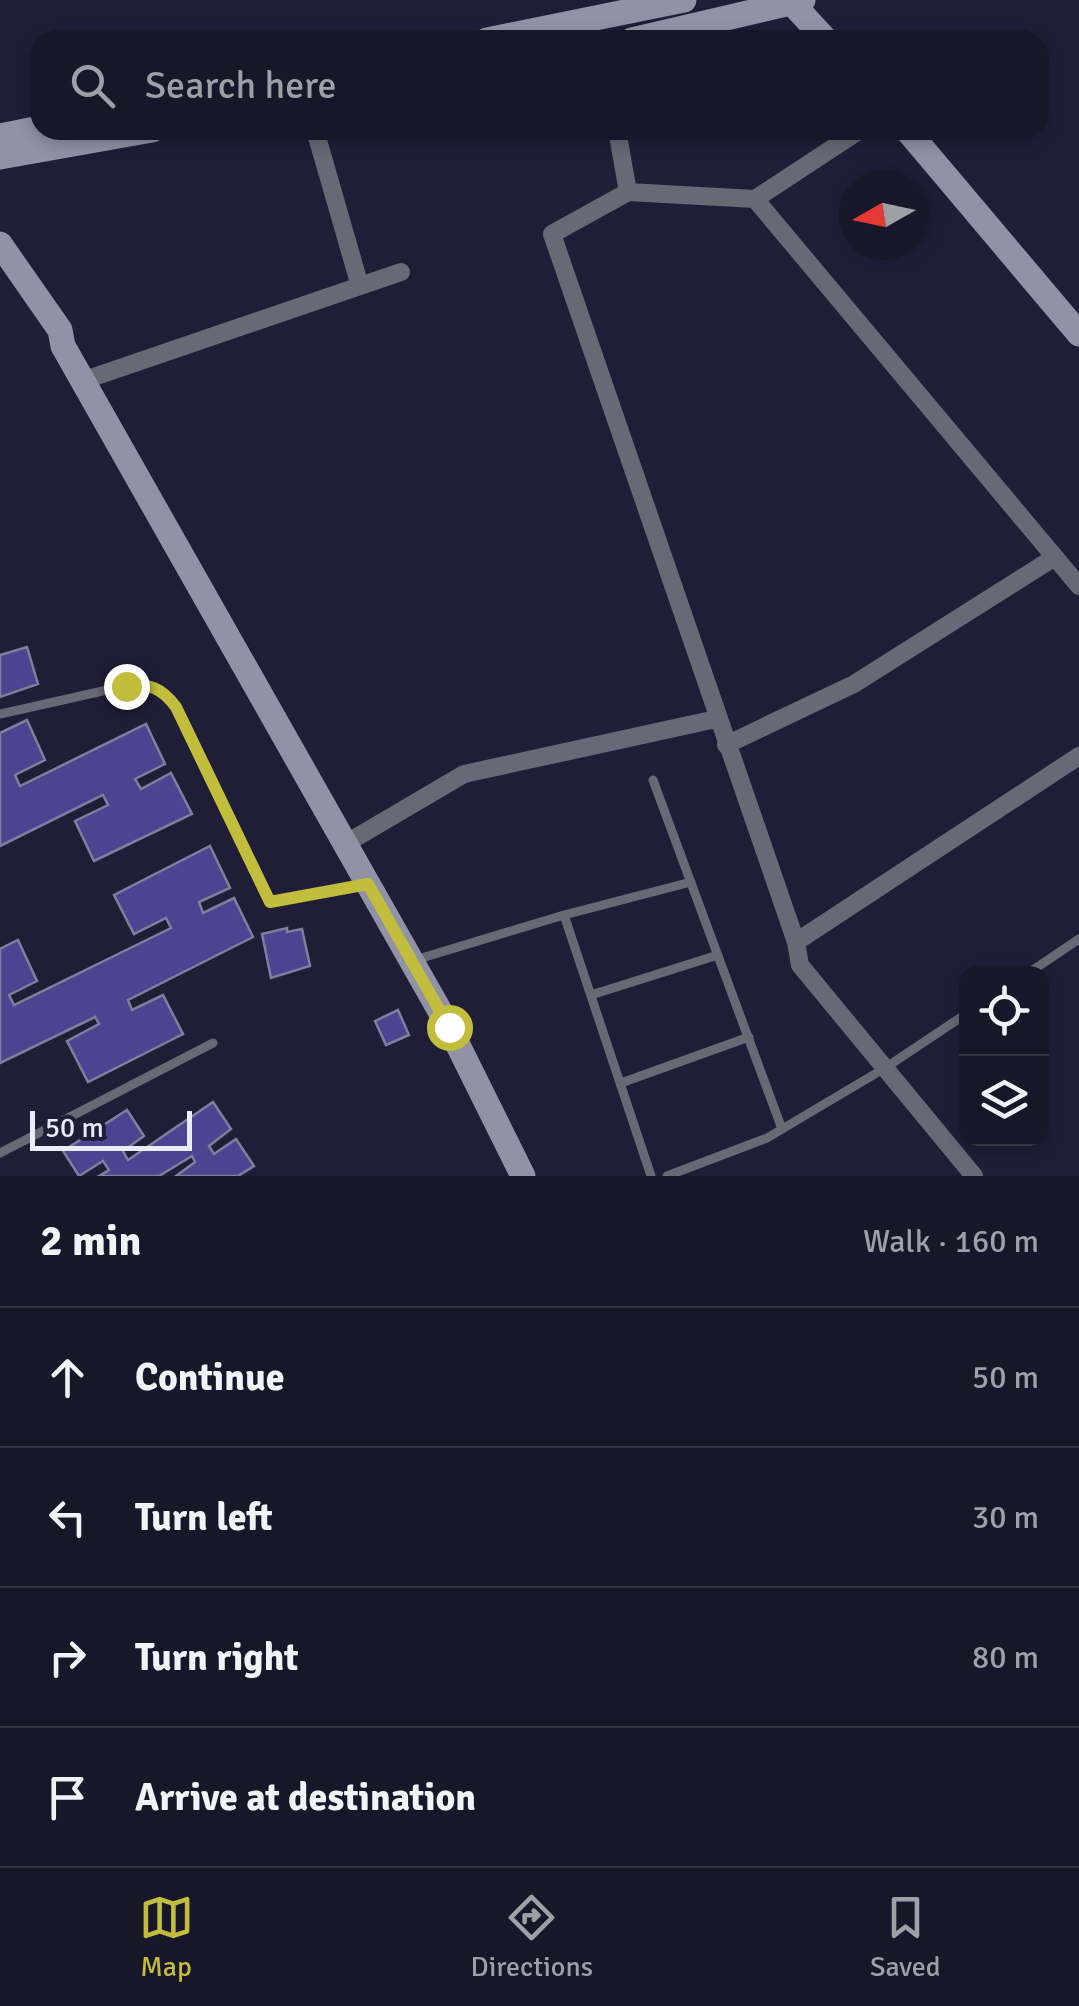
<!DOCTYPE html>
<html lang="en">
<head>
<meta charset="utf-8">
<style>
  :root { --surface:#181629; --page:#252335; --text:#f1f3f6; --muted:#9f9fa8; --line:#363546; --accent:#c3bd3e }
  body { margin:0; font-family:Signika,sans-serif; background:var(--page); color:var(--text) }
  .controls { position:absolute; right:30px; bottom:30px; display:grid; overflow:hidden; border-radius:20px; box-shadow:0 5px 15px #0003 }
  .controls button { width:90px; height:90px; display:grid; place-items:center; padding:0; border:0; border-bottom:2px solid var(--line); background:var(--surface); color:var(--text); font:50px sans-serif }
  .compass { position:absolute; left:839px; top:170px; width:90px; height:90px; border-radius:50%; background:var(--surface); box-shadow:0 5px 15px #0003; rotate:261deg }
  .scale { position:absolute; left:30px; bottom:25px; width:162px; box-sizing:border-box; padding-left:10px; border:5px solid #ebebfc; border-top:0; font-size:28px; line-height:35px; white-space:nowrap; color:#ebebfc; -webkit-text-stroke:8px #201e37; paint-order:stroke }
  .stop { position:absolute; width:30px; height:30px; margin:-22px; border:8px solid #c3bd3e; border-radius:50%; background:#fff }
  .stop.end { background:#c3bd3e; border-color:#fff; box-shadow:0 2px 10px #0008 }
  .list { margin:0; padding:0; list-style:none }
  h2 { display:flex; justify-content:space-between; align-items:center; height:130px; margin:0; padding:0 40px; font-size:42px }
  h2 small { font-size:32px; font-weight:400; color:var(--muted) }
  .list li { display:grid; grid-template-columns:65px 1fr auto; gap:30px; align-items:center; box-sizing:border-box; height:140px; padding:0 40px; border-top:2px solid var(--line) }
  .list b { display:block; font-size:38px; white-space:nowrap }
  .list em { font-size:32px; font-style:normal; color:var(--muted) }
  .icon { flex:none; width:55px; height:55px; fill:none; stroke:currentColor; stroke-width:2; stroke-linecap:round; stroke-linejoin:round }
  .map { position:relative; flex:none; width:1079px; height:1176px; overflow:hidden }
  .search { position:absolute; background:var(--surface); box-shadow:0 5px 15px #0003; left:30px; right:30px; top:30px; height:110px; display:flex; align-items:center; gap:25px; box-sizing:border-box; padding:0 35px; border-radius:30px; color:var(--muted); font-size:38px }
  .sheet { height:690px; background:var(--surface) }
  nav { display:flex; justify-content:space-around; align-items:center; box-sizing:border-box; height:140px; border-top:2px solid var(--line); background:var(--surface); font-size:28px; color:var(--muted) }
  nav a { display:grid; justify-items:center; gap:5px }
  nav .on { color:var(--accent) }
  .map>svg:first-child { display:block }
</style>
</head>
<body>
<div class="map">
<svg width="1079" height="1176" viewBox="0 0 1079 1176">
  <rect width="100%" height="100%" fill="#201e37"/>
  <!-- building -->
  <path fill="#4e4391" stroke="#7f7e9c" stroke-width="2.5" d="M 27,647 L 38,684 L 0,697 L 0,655 Z
    M 27,720 L 45,760 L 15,775 L 20,786 L 146,724 L 165,764 L 135,779 L 141,789 L 171,773 L 192,814 L 94,861 L 75,821 L 108,805 L 103,795 L 0,846 L 0,733 Z
    M 210,846 L 230,888 L 199,902 L 203,913 L 234,898 L 253,937 L 128,1000 L 132,1010 L 163,995 L 183,1034 L 88,1082 L 67,1041 L 99,1024 L 95,1017 L 0,1063 L 0,949 L 18,940 L 37,981 L 9,995 L 14,1005 L 171,928 L 166,918 L 134,934 L 114,895 Z
    M 287,928 L 287,932 L 302,929 L 310,966 L 271,978 L 262,934 Z
    M 398,1010 L 409,1035 L 386,1045 L 375,1021 Z
    M 213,1102 L 231,1129 L 209,1146 L 214,1154 L 236,1139 L 254,1166 L 238,1176 L 176,1176 L 195,1162 L 192,1156 L 159,1176 L 99,1176 L 109,1170 L 103,1161 L 79,1176 L 63,1151 L 127,1110 L 144,1136 L 123,1151 L 128,1160 Z"/>
  <g fill="none" stroke-linecap="round" stroke-linejoin="round">
    <!-- path -->
    <path stroke="#8a899e" stroke-width="4" stroke-dasharray="2.5 8" stroke-linecap="butt" d="M 284,900 L 344,889"/>
    <!-- lane -->
    <path stroke="#696976" stroke-width="9" d="M 0,714 L 125,686 C 150,684 161,687 175,707 L 270,902
      M 653,780 L 782,1129
      M 564,915 L 651,1176
      M 415,960 L 564,915 L 691,882
      M 1027,974 L 1079,939
      M 591,995 L 718,955
      M 621,1083 L 749,1037
      M 0,1153 L 213,1043
      M 667,1176 L 767,1138 L 885,1068 L 966,1014"/>
    <!-- street -->
    <path stroke="#696976" stroke-width="18" d="M 315,130 L 360,286
      M 617,130 L 628,192 L 552,234 L 796,942 L 800,965 L 974,1176
      M 628,192 L 755,199 L 860,130
      M 755,199 L 1079,586
      M 82,381 L 401,272
      M 726,745 L 854,684 L 1055,557
      M 345,844 L 464,774 L 716,719
      M 796,942 L 1079,756"/>
    <!-- secondary -->
    <path stroke="#9292a7" stroke-width="25" d="M 789,0 L 826,40
      M 487,40 L 684,0
      M 632,40 L 803,0
      M 907,130 L 1079,334
      M 0,136 L 40,128
      M 0,157 L 152,130
      M 0,244 L 60,330 L 63,346 L 449,1027 L 523,1176"/>
  </g>
  <g fill="none" stroke-linecap="round" stroke-linejoin="round">
    <!-- route -->
    <path stroke="#c3bd3e" stroke-width="12" d="M 126,686 C 150,684 161,687 176,707 L 270,902 L 368,884 L 449,1027"/>
  </g>
</svg>
<div class="controls">
<button><svg class="icon" aria-label="locate" viewBox="0 0 24 24"><circle cx="12" cy="12" r="6"/><path d="M12 2v4M12 18v4M2 12h4M18 12h4"/></svg></button>
<button><svg class="icon" aria-label="layers" viewBox="0 0 24 24"><path d="M12 4l9 5-9 5-9-5zM3 14l9 5 9-5"/></svg></button>
</div>
<svg class="compass" viewBox="-18 -18 36 36"><path d="M0-13l5 13h-10z" fill="#e53935"/><path d="M0 13l5-13h-10z" fill="#9f9fa8"/></svg>
<div class="scale">50 m</div>
<div class="stop" style="left:449px;top:1027px"></div>
<div class="stop end" style="left:126px;top:686px"></div>
<div class="search"><svg class="icon" aria-label="search" viewBox="0 0 24 24"><circle cx="10" cy="10" r="6"/><path d="M15 15l6 6"/></svg>Search here</div>
</div>
<section class="sheet">
<h2>2 min<small>Walk · 160 m</small></h2>
<ul class="list">
<li><svg class="icon" aria-label="ahead" viewBox="0 0 24 24"><path d="M12 20V5M6 11l6-6 6 6"/></svg><div><b>Continue</b></div><em>50 m</em></li>
<li><svg class="icon" aria-label="left" viewBox="0 0 24 24"><path d="M17 20v-9H6M10 6l-5 5 5 5"/></svg><div><b>Turn left</b></div><em>30 m</em></li>
<li><svg class="icon" aria-label="right" viewBox="0 0 24 24"><path d="M7 20v-9h11M14 6l5 5-5 5"/></svg><div><b>Turn right</b></div><em>80 m</em></li>
<li><svg class="icon" aria-label="arrive" viewBox="0 0 24 24"><path d="M6 21V4h12l-3 4 3 4H6"/></svg><div><b>Arrive at destination</b></div></li>
</ul>
</section>
<nav>
<a class="on"><svg class="icon" aria-label="map" viewBox="0 0 24 24"><path d="M3 6l6-2 6 2 6-2v14l-6 2-6-2-6 2zM9 4v14M15 6v14"/></svg>Map</a>
<a><svg class="icon" aria-label="directions" viewBox="0 0 24 24"><path d="M12 3l9 9-9 9-9-9zM9 14v-3h6M13 9l2 2-2 2"/></svg>Directions</a>
<a><svg class="icon" aria-label="saved" viewBox="0 0 24 24"><path d="M7 4h10v16l-5-4-5 4z"/></svg>Saved</a>
</nav>
</body>
</html>
